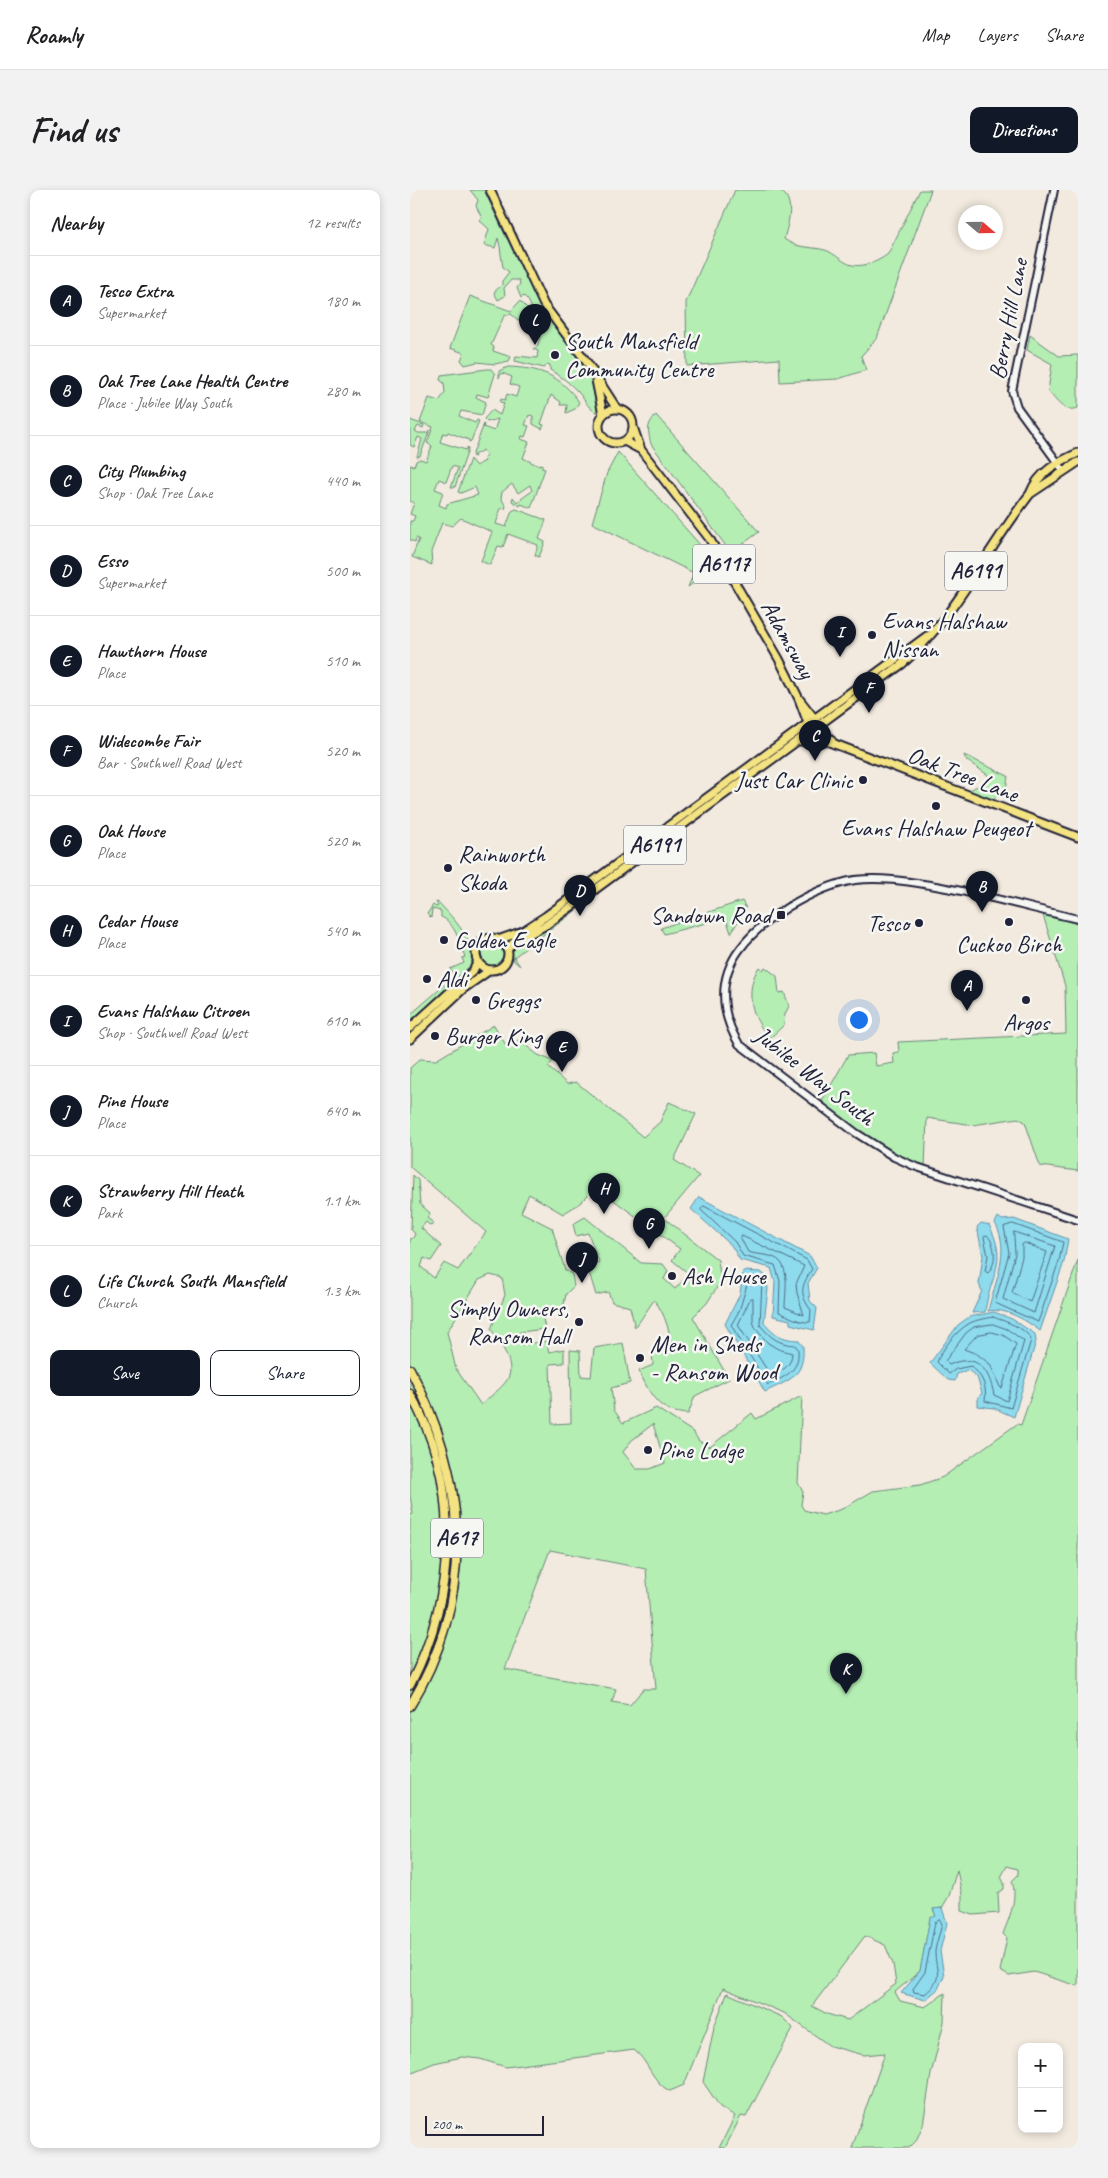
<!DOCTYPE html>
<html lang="en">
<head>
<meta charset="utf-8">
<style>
  :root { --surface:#fff; --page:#f2f2f2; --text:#202124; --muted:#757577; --line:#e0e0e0; --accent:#111827 }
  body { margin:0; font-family:Caveat,sans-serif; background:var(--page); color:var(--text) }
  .controls { position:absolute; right:15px; bottom:15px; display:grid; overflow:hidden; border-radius:10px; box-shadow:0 2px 8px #0003 }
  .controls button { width:45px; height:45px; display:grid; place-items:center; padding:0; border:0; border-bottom:1px solid var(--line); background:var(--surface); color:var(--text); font:25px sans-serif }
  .compass { position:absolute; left:548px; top:15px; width:45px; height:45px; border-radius:50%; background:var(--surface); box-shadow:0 2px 8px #0003; rotate:110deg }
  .scale { position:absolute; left:15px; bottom:12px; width:119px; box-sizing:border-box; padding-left:5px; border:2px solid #22223b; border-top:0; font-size:14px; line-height:18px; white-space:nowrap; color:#22223b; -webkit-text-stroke:4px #f6f6f2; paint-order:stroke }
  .you { position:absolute; left:448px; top:829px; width:18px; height:18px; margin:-12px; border:4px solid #fff; border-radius:50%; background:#1a73e8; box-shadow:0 0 0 8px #1a73e833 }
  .badge { display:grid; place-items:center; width:32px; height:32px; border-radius:50%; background:var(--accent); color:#fff; font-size:16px; font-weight:700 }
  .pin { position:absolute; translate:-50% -41px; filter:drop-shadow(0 1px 2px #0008) }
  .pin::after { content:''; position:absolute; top:26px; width:18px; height:15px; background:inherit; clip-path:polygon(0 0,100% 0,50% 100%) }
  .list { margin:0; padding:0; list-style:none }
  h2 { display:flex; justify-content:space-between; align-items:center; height:65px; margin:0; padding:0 20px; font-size:21px }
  h2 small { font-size:16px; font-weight:400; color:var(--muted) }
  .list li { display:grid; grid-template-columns:32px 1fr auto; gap:15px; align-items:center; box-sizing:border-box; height:90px; padding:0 20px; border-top:1px solid var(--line) }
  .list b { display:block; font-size:19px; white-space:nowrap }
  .list p { margin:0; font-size:16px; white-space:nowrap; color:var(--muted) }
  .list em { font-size:16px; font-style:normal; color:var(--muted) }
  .actions { display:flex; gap:10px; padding:15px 20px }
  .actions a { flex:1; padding:11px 0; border:1px solid var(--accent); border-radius:10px; text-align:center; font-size:18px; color:var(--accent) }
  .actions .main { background:var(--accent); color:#fff }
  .map { position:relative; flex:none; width:668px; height:1958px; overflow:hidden; border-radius:10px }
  header { display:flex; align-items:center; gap:30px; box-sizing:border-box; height:70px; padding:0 25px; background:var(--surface); border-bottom:1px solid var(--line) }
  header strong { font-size:24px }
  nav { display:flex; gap:28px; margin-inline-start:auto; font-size:18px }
  .intro { display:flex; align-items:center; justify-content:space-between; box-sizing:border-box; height:120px; padding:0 30px }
  h1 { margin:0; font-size:35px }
  .button { padding:12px 22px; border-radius:10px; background:var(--accent); color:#fff; font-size:18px; font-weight:700 }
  main { display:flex; gap:30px; padding:0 30px }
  aside { flex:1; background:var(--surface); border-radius:10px; box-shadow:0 2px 8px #0003 }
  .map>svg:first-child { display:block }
</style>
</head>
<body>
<header>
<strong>Roamly</strong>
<nav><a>Map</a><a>Layers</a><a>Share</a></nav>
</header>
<div class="intro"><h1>Find us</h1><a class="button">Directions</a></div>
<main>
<aside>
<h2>Nearby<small>12 results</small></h2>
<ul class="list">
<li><span class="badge">A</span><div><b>Tesco Extra</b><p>Supermarket</p></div><em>180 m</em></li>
<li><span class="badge">B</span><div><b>Oak Tree Lane Health Centre</b><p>Place · Jubilee Way South</p></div><em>280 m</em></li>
<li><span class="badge">C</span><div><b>City Plumbing</b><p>Shop · Oak Tree Lane</p></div><em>440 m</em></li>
<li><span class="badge">D</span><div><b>Esso</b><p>Supermarket</p></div><em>500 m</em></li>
<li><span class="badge">E</span><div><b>Hawthorn House</b><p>Place</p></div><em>510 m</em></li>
<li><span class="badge">F</span><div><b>Widecombe Fair</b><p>Bar · Southwell Road West</p></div><em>520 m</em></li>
<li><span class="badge">G</span><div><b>Oak House</b><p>Place</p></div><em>520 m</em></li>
<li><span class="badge">H</span><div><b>Cedar House</b><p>Place</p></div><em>540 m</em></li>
<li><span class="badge">I</span><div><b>Evans Halshaw Citroen</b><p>Shop · Southwell Road West</p></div><em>610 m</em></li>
<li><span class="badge">J</span><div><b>Pine House</b><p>Place</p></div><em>640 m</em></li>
<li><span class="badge">K</span><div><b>Strawberry Hill Heath</b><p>Park</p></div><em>1.1 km</em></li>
<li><span class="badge">L</span><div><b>Life Church South Mansfield</b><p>Church</p></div><em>1.3 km</em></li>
</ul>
<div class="actions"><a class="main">Save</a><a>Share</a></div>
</aside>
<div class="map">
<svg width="668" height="1958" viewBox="0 0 668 1958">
  <rect width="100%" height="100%" fill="#f2eadf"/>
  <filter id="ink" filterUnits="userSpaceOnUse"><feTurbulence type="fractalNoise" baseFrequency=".02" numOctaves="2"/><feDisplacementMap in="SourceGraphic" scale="10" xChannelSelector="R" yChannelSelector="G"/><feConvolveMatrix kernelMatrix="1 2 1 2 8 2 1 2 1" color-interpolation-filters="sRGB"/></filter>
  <g filter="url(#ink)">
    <!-- green -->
    <path fill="#b4eeb3" stroke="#6b8877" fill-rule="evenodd" d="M 60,0 L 74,0 L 97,49 L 99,48 C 103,56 106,64 110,72 C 128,105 196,188 188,223 C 178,219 176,211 169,203 C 161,194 151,186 140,180 L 140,175 L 138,174 L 134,178 L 105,171 L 106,166 L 127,168 L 128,161 L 123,159 L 127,157 L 131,144 L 125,141 L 124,137 L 116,133 L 116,131 L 108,130 L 101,124 L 94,126 L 81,155 L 84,157 L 83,161 L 101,167 L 99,171 L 85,174 L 67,172 L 55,175 L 51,170 L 54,163 L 40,158 L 60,106 L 101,121 L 110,111 L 118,119 L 113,126 L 128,131 L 118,110 L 114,106 L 111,108 L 107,98 L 110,94 L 109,90 L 101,90 L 94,98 L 95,106 L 88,110 L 84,102 L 92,95 L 92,91 L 99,82 L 93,77 C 91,68 91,58 88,48 L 85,58 L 74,55 L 79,39 L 69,30 L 72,28 L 66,16 L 68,10 Z
      M 325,0 L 368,0 C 387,8 378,34 374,49 C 388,59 399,56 415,60 C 422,62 428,68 435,72 C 447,80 467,73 478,64 L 510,0 L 521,0 L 467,148 L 451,166 L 456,180 L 428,189 L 370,192 L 369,169 L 277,176 L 276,112 Z
      M 620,145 L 649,166 L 668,165 L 668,218 C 653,223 647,211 638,201 L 642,174 L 617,160 Z
      M 98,177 C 130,178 150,185 169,212 L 165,219 L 156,223 L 157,215 L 150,215 L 151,212 L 141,205 L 131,234 L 134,235 L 132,239 L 123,234 L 123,226 L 119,225 L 115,235 L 119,236 L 115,247 L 112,246 L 111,249 L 119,252 L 113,268 L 127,275 L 132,274 L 132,278 L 135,279 L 121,318 L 111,314 L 110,316 L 102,311 L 103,307 L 107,312 L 122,301 L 120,295 L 108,303 L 102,294 L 92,302 L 91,308 L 96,316 L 95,319 L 91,318 L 86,334 L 96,337 L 102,321 L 106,319 L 136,330 L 129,349 L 135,352 L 129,367 L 125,365 L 128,355 L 98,344 L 93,357 L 88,356 L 80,375 L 71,371 L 82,342 L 51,328 L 42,336 L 32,333 L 21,362 L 22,375 L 2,367 L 9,349 L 6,348 L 5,352 L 0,350 L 0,331 L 3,331 L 5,326 L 0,324 L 4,313 L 0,311 L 0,275 L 4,276 L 6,271 L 10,269 L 16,271 L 22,256 L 17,253 L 23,237 L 10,232 L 19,208 L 29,211 L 35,203 L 34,193 L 30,190 L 31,185 L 77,179 L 81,179 L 85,184 L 78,207 L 67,204 L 66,207 L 76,212 L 72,225 L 51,221 L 49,226 L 65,233 L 67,230 L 69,231 L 61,251 L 59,252 L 59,250 L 38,242 L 37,244 L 33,243 L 30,252 L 56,260 L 57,257 L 58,260 L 45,297 L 41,297 L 48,278 L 42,276 L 36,292 L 29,289 L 25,299 L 33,302 L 29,315 L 36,318 L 37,314 L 68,305 L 65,297 L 51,303 L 48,302 L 60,269 L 66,276 L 75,271 L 74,268 L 77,266 L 73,260 L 64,265 L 65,267 L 62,266 L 74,234 L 73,237 L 84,241 L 88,229 L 77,232 L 74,229 L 82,220 L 90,225 L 94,213 L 90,212 L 91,209 L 95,210 L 97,204 L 106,207 L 109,197 L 100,194 L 102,187 L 92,183 L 89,188 L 89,181 Z
      M 246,225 L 349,342 L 321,363 L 241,254 C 238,241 236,235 246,225 Z
      M 0,230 L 14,235 L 13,238 L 8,236 L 5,241 L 8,243 L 17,243 L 20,240 L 10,266 L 7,267 L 12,249 L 8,247 L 4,257 L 0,255 Z
      M 208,262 L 306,373 L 306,376 L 278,397 L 284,383 L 182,333 L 197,283 Z
      M 554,565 L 598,586 L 596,599 L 582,610 L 558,601 L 579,590 L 578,585 L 556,570 Z
      M 187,701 L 189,703 L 104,767 L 110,776 L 104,771 L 101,762 L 106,754 Z
      M 332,711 L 336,718 L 321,743 L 316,728 L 254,744 L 251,738 Z
      M 26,712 L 29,713 C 43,728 66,751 62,774 L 0,832 L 0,825 L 45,786 L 40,779 L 54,773 L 52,768 L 55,767 C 51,755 44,731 31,727 L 31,721 L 22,719 L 21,728 L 17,724 L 23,715 L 26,717 L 28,716 Z
      M 633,725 L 668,734 L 668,981 L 630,976 L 615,932 L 608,928 L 563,935 L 517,928 L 515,977 C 476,961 444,938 411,913 L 438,865 L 464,863 L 466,876 L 484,873 L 483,863 L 489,862 L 488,852 L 656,844 L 655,796 Z
      M71 764a12 12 0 1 1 24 0a12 12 0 1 1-24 0Z
      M 349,777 L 353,780 L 355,777 L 367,786 L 369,803 L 374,802 L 379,816 L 375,824 L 374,835 L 360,848 C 341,829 334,800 349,777 Z
      M 84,835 L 97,857 L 109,850 L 128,865 L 143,871 L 138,877 L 157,894 L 166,892 L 233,947 L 250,932 L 259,912 L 286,924 L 264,970 L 289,986 L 254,1028 L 308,1070 L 311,1091 L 297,1113 L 283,1127 L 319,1189 L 285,1206 L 278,1224 C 248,1222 241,1206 229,1181 L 243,1175 L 242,1162 L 263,1161 C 260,1144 256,1124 244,1110 L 225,1138 L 220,1117 L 202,1112 L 198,1102 L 186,1105 L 177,1076 L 189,1072 L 178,1043 L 166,1046 L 163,1034 L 175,1027 L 231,1073 L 253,1074 L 258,1081 L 254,1089 L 265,1099 L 279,1084 L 262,1070 L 270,1059 L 186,997 L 170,1013 L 153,1024 L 119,1004 L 111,1022 L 142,1038 L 155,1080 L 162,1084 L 164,1096 L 156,1104 L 153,1119 L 132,1123 L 135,1139 L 110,1142 L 111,1155 L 136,1151 L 139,1162 L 154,1159 L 154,1173 L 140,1174 L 142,1234 L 161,1233 L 160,1160 L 170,1161 L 171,1186 L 181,1187 L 184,1158 L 213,1153 L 220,1193 L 201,1198 L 204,1220 L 213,1233 L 246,1218 L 283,1242 L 289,1251 L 300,1257 L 342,1223 L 346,1229 L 392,1206 L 388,1293 L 393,1302 L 391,1315 L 394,1320 L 413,1325 L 432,1319 L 463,1301 L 510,1295 L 533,1287 L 607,1234 L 611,1235 L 668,1070 L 668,1796 L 624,1782 L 599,1786 L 590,1781 L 597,1748 L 593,1744 C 599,1728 608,1709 602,1691 L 608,1685 L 608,1679 L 597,1676 L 591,1687 L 594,1693 L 594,1699 L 588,1703 L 589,1723 L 563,1725 L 552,1721 L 552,1705 L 547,1680 L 539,1706 L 532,1718 L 523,1719 L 526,1726 L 520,1729 L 510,1781 L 485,1802 L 490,1811 L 515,1817 L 535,1803 L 534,1832 L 521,1884 L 513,1935 L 506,1951 L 499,1958 L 442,1958 L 475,1863 L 454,1865 L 420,1856 L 374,1823 L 313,1798 L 274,1895 L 260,1901 C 242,1893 239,1871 224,1860 L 96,1877 L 70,1869 L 52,1867 L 24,1873 L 0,1883 L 0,1325 L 3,1324 L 0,1306 L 0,1049 L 3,1048 L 5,1044 L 1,1039 L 3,985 L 8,990 L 10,1014 L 20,1023 L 17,1028 L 24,1033 L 21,1036 L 16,1032 L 11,1038 L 31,1056 L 21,1071 L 14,1068 L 11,1077 L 24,1088 L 34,1073 L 48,1080 L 76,1042 L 0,977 L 0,878 L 10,869 L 26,870 ZM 80,1085 L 92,1088 L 95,1105 L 81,1139 C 89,1151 107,1175 97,1190 C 91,1199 79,1207 71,1215 L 46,1179 L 37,1142 L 69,1090 ZM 243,1234 L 255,1273 L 240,1279 L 226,1279 L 213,1262 L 221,1251 ZM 140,1360 L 236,1379 L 246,1499 L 233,1499 L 220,1515 L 202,1512 L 206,1499 L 95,1479 ZM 455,1746 L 475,1755 L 483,1774 L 486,1794 L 438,1830 L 417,1824 L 402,1816 Z
      M 317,1803 L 372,1827 L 383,1838 L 336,1927 L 331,1926 L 315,1958 L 309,1958 L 325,1926 L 310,1917 L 293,1892 L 304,1837 Z"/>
    <!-- water -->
    <path fill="#8edbee" stroke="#6391a6" d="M 289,1007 L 400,1066 L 407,1078 L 398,1093 L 400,1111 L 407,1118 L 404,1140 L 380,1134 L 380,1130 L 363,1126 L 365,1092 L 361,1078 L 330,1070 L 321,1055 L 281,1019 Z
      M 588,1027 L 592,1030 L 604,1029 L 658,1049 L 654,1072 L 630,1141 C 617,1131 595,1117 578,1121 C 585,1091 601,1061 585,1033 Z
      M 571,1033 L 579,1035 C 599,1073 580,1084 575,1122 L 562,1123 L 572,1101 L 569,1094 L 573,1066 L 567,1037 Z
      M 333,1081 L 351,1082 L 356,1086 L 358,1099 L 354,1132 C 365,1145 371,1149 388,1150 L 393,1156 C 395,1187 379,1190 355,1202 L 315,1134 L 330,1104 Z
      M 584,1122 L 602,1129 L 625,1144 L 626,1151 L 604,1227 L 584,1218 L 568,1216 L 568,1208 L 572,1203 L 567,1187 L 558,1180 L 547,1184 L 545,1191 L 538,1190 L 520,1173 L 548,1135 L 559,1127 Z
      M 532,1718 L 537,1733 L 530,1761 L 534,1786 L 528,1799 L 515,1810 L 491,1803 L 510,1781 L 520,1728 L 526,1726 L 523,1719 Z"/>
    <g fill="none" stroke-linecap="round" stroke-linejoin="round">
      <!-- shore -->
      <path stroke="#4d6c83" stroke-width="1" d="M 294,1016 L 397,1070 L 402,1079 C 392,1095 388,1103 401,1120 L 400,1132 C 389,1133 379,1126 369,1122 L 370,1091 L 365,1075 L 333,1066 L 325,1052 L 291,1020 Z
        M 603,1034 L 653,1052 L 649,1071 L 628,1132 L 585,1113 L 599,1063 L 594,1037 Z
        M 604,1042 L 645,1056 L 624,1123 L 593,1109 L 605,1064 Z
        M 577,1045 C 586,1054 587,1074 578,1083 L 575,1081 L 578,1066 L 574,1047 Z
        M 332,1046 L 394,1076 L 386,1094 L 387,1103 L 394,1125 L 375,1117 C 375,1103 381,1075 365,1068 C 357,1064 347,1065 338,1062 L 331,1049 Z
        M 615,1053 L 637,1062 L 620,1112 L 602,1103 L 612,1067 L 612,1055 Z
        M 340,1086 L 349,1087 L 352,1089 L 350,1135 C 361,1148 368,1154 385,1155 L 388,1159 C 390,1181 376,1186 358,1195 L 321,1135 L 329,1121 Z
        M 343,1108 L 343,1132 L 346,1139 L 358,1153 L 368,1159 L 382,1163 C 381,1177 373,1180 361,1186 L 328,1135 L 340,1109 Z
        M 583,1127 C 594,1131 617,1138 621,1150 L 601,1218 L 575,1211 C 577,1197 573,1186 561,1176 L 546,1179 L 539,1184 L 527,1172 C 532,1159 547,1140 560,1133 C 567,1129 576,1129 583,1127 Z
        M 583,1134 L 597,1139 L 614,1151 L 597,1211 L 584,1205 C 579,1179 567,1162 539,1175 L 535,1171 L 556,1143 L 564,1137 Z
        M 582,1142 L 593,1145 L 606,1154 L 592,1198 L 590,1197 L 580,1174 L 567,1164 L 554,1159 L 567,1145 Z
        M 530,1730 L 532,1734 C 530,1743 526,1753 525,1761 C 525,1783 535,1787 515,1804 L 504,1802 L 503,1799 L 515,1782 L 525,1733 Z"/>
      <defs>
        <path id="secondary" d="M 644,0 L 602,201 L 607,217 L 653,280
          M 668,729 C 619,718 570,703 520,695 C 495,691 470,687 445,690 C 421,694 398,705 378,717 C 359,729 343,741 330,759 C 308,788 310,823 329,854 L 446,943 L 484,967 L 504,976 L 668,1030"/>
        <path id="primary" d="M 80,0 L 134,115 L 176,171 L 207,219
          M 186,190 L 193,225
          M189 236a17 17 0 1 1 34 0a17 17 0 1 1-34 0Z
          M 223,237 L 231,260 L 299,348 L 369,469 L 389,509 L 398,533 L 409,548 L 668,647
          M 214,251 L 231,260
          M 620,304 L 668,272
          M 390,510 L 424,554
          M 388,551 L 412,551
          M66 764a16 16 0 1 1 32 0a16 16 0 1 1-32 0Z
          M 88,750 L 113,741 L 136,726 L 517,446
          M 97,760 L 103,753 L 136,735 L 187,698 L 492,474 C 545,428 577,359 620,304 C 628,282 648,272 668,263
          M 0,838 L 63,781 L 68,771
          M 0,849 L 53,799 L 80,780"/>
        <path id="highway" d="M 0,1179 C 58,1289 66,1407 0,1516
          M 0,1204 C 52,1293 46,1406 0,1495"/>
      </defs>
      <!-- secondary casing -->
      <use href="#secondary" stroke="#22223b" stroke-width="10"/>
      <!-- primary casing -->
      <use href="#primary" stroke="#22223b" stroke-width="11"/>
      <!-- highway casing -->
      <use href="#highway" stroke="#22223b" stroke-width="11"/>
      <!-- secondary -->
      <use href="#secondary" stroke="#f6f6f2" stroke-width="6"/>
      <!-- primary -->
      <use href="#primary" stroke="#f4e382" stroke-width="7"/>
      <!-- highway -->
      <use href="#highway" stroke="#f4e382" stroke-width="8"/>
    </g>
  </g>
  <!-- markers -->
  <g fill="#22223b" stroke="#f6f6f2" stroke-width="2">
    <circle cx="145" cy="165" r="5"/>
    <circle cx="462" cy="445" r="5"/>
    <circle cx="453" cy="590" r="5"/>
    <circle cx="526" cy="616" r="5"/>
    <circle cx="38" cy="678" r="5"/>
    <rect x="366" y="720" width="10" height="10" rx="2.5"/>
    <circle cx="599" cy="732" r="5"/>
    <circle cx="509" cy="733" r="5"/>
    <circle cx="34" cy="750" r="5"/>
    <circle cx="17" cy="789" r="5"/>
    <circle cx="66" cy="810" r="5"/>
    <circle cx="616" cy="810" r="5"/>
    <circle cx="25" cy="846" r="5"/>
    <circle cx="262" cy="1086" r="5"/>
    <circle cx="169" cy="1132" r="5"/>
    <circle cx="230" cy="1168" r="5"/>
    <circle cx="238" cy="1260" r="5"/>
  </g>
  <g text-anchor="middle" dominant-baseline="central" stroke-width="5" stroke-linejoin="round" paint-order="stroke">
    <!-- shield labels -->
    <g fill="#f6f6f2" stroke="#626272" stroke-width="1">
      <rect x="283" y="354.5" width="62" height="39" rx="4"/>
      <rect x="535" y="361.5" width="62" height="39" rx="4"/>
      <rect x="214" y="635.5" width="62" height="39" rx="4"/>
      <rect x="21" y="1328.5" width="52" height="39" rx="4"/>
    </g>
    <g font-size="22" font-weight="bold" fill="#22223b">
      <text x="314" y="374">A6117</text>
      <text x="566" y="381">A6191</text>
      <text x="245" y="655">A6191</text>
      <text x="47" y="1348">A617</text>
    </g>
    <!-- street labels -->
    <g font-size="24" fill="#22223b" stroke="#f6f6f2">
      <text transform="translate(598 129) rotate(-79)">Berry Hill Lane</text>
      <text transform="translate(378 449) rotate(61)">Adamsway</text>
      <text transform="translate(553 584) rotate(21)">Oak Tree Lane</text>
      <text transform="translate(405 886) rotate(38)">Jubilee Way South</text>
    </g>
    <!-- poi labels -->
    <g font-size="24" fill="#22223b" stroke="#f6f6f2" text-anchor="start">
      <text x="155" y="151">South Mansfield<tspan x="155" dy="28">Community Centre</tspan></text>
      <text x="472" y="431">Evans Halshaw<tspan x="472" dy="28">Nissan</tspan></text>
      <text x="443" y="590" text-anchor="end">Just Car Clinic</text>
      <text x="526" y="638" text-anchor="middle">Evans Halshaw Peugeot</text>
      <text x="48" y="664">Rainworth<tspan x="48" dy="28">Skoda</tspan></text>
      <text x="361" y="725" text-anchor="end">Sandown Road</text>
      <text x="499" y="733" text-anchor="end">Tesco</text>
      <text x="44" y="750">Golden Eagle</text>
      <text x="599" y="754" text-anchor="middle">Cuckoo Birch</text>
      <text x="27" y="789">Aldi</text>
      <text x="76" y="810">Greggs</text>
      <text x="616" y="832" text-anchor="middle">Argos</text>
      <text x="35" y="846">Burger King</text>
      <text x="272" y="1086">Ash House</text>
      <text x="159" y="1118" text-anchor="end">Simply Owners,<tspan x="159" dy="28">Ransom Hall</tspan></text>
      <text x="240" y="1154">Men in Sheds<tspan x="240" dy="28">- Ransom Wood</tspan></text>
      <text x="248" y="1260">Pine Lodge</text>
    </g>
  </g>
</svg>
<div class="controls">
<button>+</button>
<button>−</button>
</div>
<svg class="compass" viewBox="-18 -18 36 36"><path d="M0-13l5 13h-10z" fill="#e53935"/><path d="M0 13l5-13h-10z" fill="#757577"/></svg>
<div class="scale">200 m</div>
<div class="you"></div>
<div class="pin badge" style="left:557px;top:821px">A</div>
<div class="pin badge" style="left:572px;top:722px">B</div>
<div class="pin badge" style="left:405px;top:571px">C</div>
<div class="pin badge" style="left:170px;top:726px">D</div>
<div class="pin badge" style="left:152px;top:882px">E</div>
<div class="pin badge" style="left:459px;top:523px">F</div>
<div class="pin badge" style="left:239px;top:1059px">G</div>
<div class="pin badge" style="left:194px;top:1024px">H</div>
<div class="pin badge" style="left:430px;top:467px">I</div>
<div class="pin badge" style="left:172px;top:1093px">J</div>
<div class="pin badge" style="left:436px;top:1504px">K</div>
<div class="pin badge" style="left:125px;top:155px">L</div>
</div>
</main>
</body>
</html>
